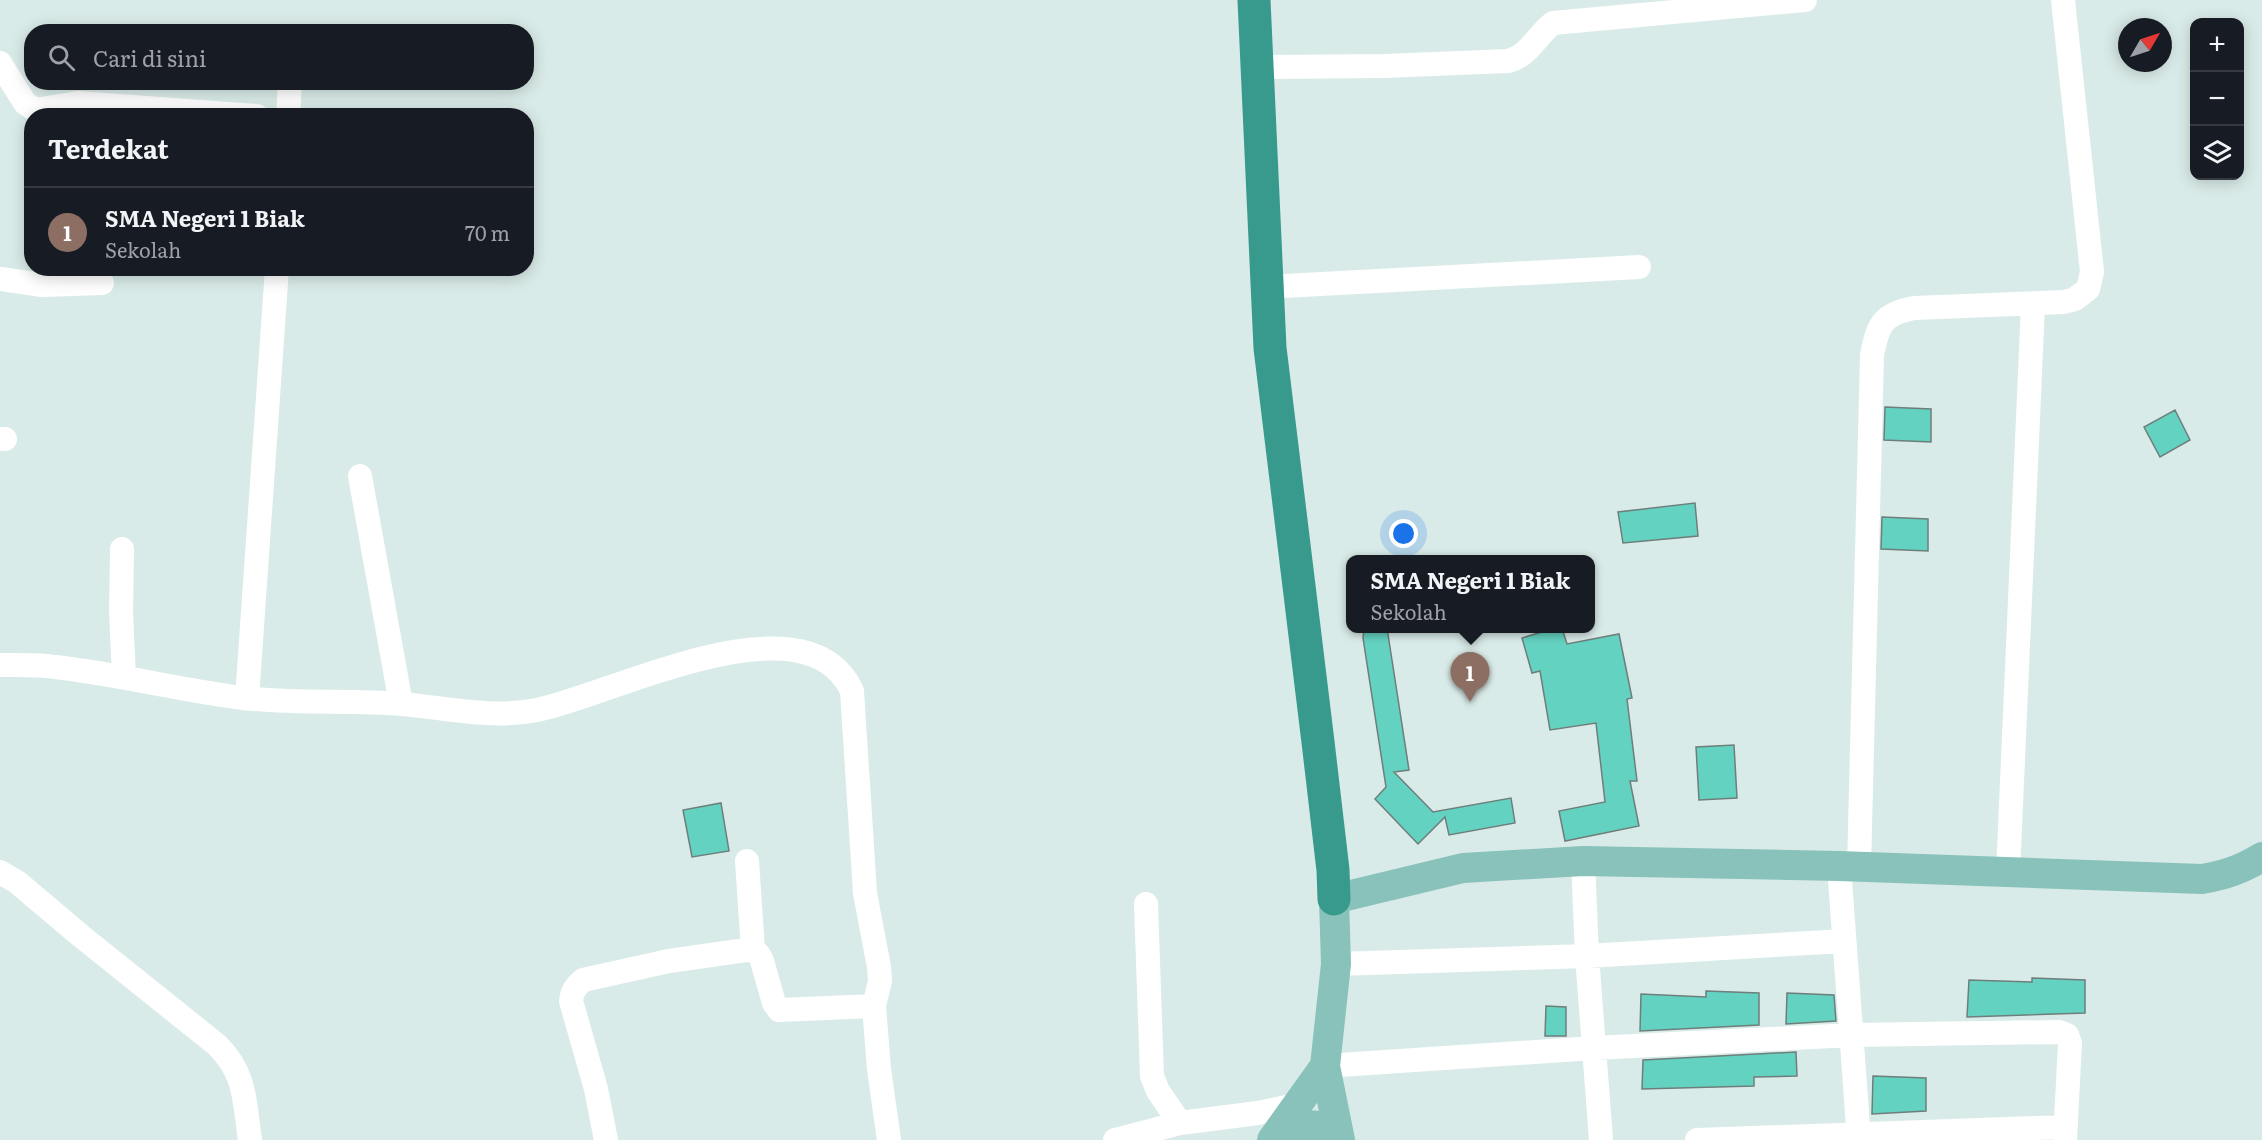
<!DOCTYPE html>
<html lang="id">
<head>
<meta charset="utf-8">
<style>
  :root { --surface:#171b24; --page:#20242c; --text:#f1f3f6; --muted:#9ea1a6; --line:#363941; --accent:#7c3aed }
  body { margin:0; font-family:Literata,serif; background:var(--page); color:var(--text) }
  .controls { position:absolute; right:18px; top:18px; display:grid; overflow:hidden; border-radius:12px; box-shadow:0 3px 15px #0003 }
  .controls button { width:54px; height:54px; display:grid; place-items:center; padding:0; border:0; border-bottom:2px solid var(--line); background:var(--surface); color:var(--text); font:30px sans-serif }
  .compass { position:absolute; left:2118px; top:18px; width:54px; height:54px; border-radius:50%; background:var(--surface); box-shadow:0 3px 15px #0003; rotate:51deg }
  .you { position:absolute; left:1404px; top:534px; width:21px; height:21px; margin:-15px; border:4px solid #fff; border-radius:50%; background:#1a73e8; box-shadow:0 0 0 9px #1a73e833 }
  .badge { display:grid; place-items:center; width:39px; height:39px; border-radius:50%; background:var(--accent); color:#fff; font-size:20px; font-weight:700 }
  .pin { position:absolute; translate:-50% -50px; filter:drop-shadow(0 2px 3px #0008) }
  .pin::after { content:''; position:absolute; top:32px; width:21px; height:18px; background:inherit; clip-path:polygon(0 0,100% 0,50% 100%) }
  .popup { position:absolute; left:1346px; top:555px; width:249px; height:78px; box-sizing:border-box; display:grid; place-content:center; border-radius:12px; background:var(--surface); filter:drop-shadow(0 2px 4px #0005); font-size:20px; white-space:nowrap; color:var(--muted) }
  .popup b { font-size:22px; color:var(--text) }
  .popup::after { content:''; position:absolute; left:50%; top:100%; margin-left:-12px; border:12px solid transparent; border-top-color:var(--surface) }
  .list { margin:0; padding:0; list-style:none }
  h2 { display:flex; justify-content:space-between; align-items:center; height:78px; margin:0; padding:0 24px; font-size:26px }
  h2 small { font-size:20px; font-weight:400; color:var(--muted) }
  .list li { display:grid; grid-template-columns:39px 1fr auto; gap:18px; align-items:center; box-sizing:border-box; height:90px; padding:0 24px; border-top:2px solid var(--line) }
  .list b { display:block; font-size:22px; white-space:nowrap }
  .list p { margin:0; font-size:20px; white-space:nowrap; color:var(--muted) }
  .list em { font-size:20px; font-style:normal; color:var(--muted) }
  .icon { flex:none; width:33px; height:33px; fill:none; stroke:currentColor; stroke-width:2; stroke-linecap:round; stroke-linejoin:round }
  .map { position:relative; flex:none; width:2262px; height:1140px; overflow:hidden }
  .search { position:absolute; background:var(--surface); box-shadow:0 3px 15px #0003; left:24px; top:24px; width:510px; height:66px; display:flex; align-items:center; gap:15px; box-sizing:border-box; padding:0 21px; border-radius:24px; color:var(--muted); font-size:22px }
  .panel { position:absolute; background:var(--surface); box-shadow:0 3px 15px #0003; left:24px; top:108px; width:510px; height:168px; border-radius:24px }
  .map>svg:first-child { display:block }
</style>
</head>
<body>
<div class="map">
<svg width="2262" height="1140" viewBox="0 0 2262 1140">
  <rect width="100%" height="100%" fill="#d9ebe8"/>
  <!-- building -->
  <path fill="#64d2c1" stroke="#6e7e7b" stroke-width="1.5" d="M 1885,407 L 1931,409 L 1931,442 L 1884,440 Z
    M 2175,410 L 2190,440 L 2160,457 L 2144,427 Z
    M 1695,503 L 1698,536 L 1623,543 L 1618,512 Z
    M 1882,517 L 1928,519 L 1928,551 L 1881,549 Z
    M 1364,628 L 1387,628 L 1409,770 L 1394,772 L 1433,812 L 1511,798 L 1515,823 L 1449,835 L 1445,817 L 1418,844 L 1375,799 L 1386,787 L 1363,638 Z
    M 1555,628 L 1562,628 L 1567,644 L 1619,634 L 1632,698 L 1627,699 L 1637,781 L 1630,781 L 1639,826 L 1565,841 L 1559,811 L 1605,802 L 1596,723 L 1550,730 L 1540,671 L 1532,673 L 1522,638 Z
    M 1734,745 L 1737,798 L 1699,800 L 1696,747 Z
    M 721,803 L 729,851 L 692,857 L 683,810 Z
    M 2032,978 L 2085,980 L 2085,1013 L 1967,1017 L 1969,980 L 2032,982 Z
    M 1706,991 L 1759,993 L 1759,1025 L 1640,1031 L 1641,994 L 1706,997 Z
    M 1787,993 L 1834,995 L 1836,1021 L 1786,1024 Z
    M 1546,1006 L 1566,1007 L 1566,1036 L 1545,1036 Z
    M 1796,1052 L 1797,1076 L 1754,1077 L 1754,1086 L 1642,1089 L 1643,1060 Z
    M 1873,1076 L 1926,1078 L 1926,1111 L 1872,1114 Z"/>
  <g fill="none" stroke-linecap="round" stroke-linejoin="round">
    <!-- minor -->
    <path stroke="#fff" stroke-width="24" d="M 0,63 L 25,103 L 35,110 L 78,103 L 257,116
      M 1256,67 L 1384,66 L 1508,61 C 1529,56 1537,35 1553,23 L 1805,0
      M 288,116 L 290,82
      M 0,279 L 42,285 L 102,283
      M 1266,287 L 1639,267
      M 0,439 L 5,439
      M 360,476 L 401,704
      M 122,549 L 121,612 L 124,677
      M 0,665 C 18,665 37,664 55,667 C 118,674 179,690 243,698 C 296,704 349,700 402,704 C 446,708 493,719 537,710 C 612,695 806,592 852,691 L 865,893 L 879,967 L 880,981 L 874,1006 L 879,1069 L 889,1140
      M 247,698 L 277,268
      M 747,861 L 753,950
      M 1583,861 L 1587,956 L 1601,1140
      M 1839,866 L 1859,1140
      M 1859,867 L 1872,355 C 1878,325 1882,314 1914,308 L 2064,302 L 2075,299 L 2088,289 L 2092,272 L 2063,0
      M 0,872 L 17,882 L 81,936 L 217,1045 C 247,1075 244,1101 250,1140
      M 2008,873 L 2033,304
      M 1146,904 L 1152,1076 L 1158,1091 L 1180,1123
      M 1336,964 L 1587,956 L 1844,941
      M 1325,1066 L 1594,1048 L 1851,1035 L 2059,1032 L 2067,1035 L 2070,1043 L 2065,1140
      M 606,1140 L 596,1089 L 571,1001 C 572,992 575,987 583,980 L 669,961 L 746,950 C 755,950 759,953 762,961 L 774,1003 L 779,1010 L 874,1006
      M 1115,1140 L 1180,1123 L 1258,1113 L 1296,1105
      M 1697,1140 L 2065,1127"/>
    <!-- major -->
    <path stroke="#88c2ba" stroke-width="30" d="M 1274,1138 C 1297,1128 1316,1114 1335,1140
      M 1272,1140 L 1325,1066
      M 1340,1140 L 1325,1066 L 1336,964 L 1334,899 L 1463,868 L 1583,861 L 1839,866 L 2202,879 C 2226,875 2242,869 2262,857"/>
    <!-- highway -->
    <path stroke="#389a8c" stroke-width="33" d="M 1254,0 L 1270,348 L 1318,742 L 1333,870 L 1334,899"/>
  </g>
</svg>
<div class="controls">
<button>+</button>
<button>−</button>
<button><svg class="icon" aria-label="layers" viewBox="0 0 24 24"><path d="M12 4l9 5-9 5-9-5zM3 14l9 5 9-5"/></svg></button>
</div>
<svg class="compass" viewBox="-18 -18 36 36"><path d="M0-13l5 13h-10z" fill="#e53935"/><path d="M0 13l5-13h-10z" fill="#9ea1a6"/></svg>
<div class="you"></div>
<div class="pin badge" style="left:1470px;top:702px;background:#8d6e63">1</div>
<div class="popup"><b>SMA Negeri 1 Biak</b>Sekolah</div>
<div class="search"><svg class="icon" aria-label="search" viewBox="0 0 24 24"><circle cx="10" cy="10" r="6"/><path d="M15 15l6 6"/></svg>Cari di sini</div>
<section class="panel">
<h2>Terdekat<small></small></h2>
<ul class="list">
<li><span class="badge" style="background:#8d6e63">1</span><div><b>SMA Negeri 1 Biak</b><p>Sekolah</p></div><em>70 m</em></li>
</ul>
</section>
</div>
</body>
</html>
